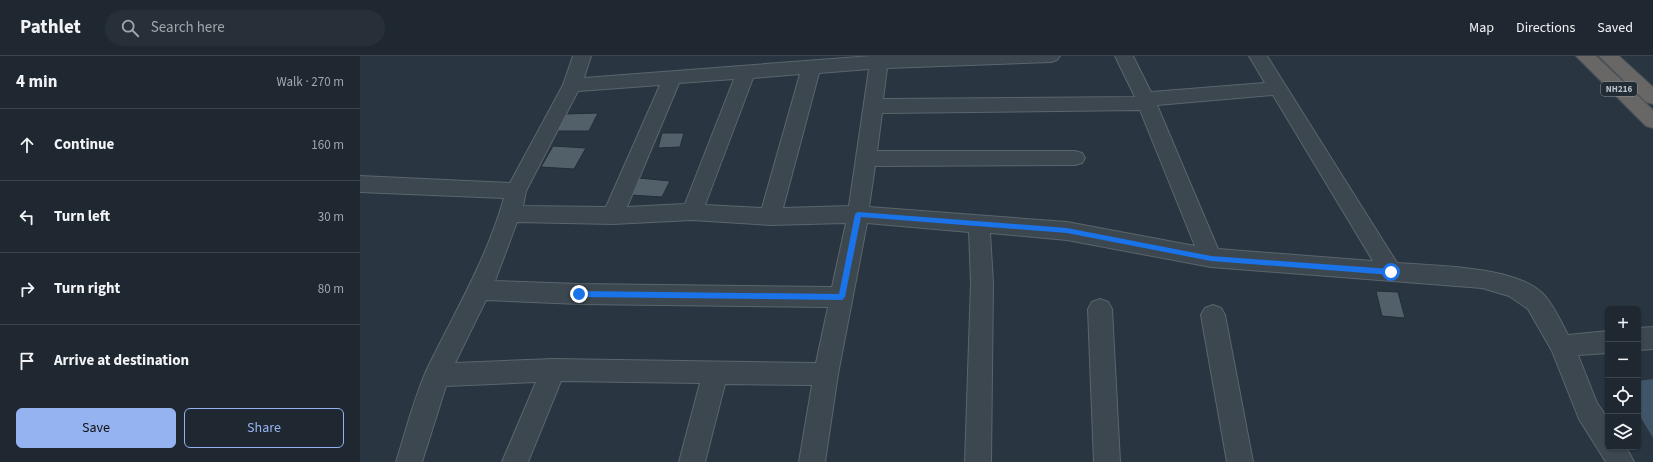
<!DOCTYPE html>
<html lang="en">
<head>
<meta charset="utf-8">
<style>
  :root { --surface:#1f2830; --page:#273038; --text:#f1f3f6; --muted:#a1a6ab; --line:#3c444c; --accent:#95b2f1 }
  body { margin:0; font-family:"Source Sans 3",sans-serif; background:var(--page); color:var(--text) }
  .controls { position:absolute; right:12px; bottom:12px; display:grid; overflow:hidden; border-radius:6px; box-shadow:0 1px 3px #0004 }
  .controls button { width:36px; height:36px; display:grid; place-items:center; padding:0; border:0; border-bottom:1px solid var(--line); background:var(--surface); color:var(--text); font:20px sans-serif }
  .stop { position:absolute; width:12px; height:12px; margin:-9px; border:3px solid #1a73e8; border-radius:50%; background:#fff }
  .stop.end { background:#1a73e8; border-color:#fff; box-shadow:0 1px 4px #0008 }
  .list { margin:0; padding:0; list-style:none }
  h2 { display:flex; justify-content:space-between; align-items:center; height:52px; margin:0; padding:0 16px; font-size:17px }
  h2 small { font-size:13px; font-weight:400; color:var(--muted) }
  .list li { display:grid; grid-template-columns:26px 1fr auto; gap:12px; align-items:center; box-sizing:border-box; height:72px; padding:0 16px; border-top:1px solid var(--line) }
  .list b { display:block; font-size:15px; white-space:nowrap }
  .list em { font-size:13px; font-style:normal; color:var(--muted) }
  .actions { display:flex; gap:8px; padding:12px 16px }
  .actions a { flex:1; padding:9px 0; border:1px solid var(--accent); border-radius:6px; text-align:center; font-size:14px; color:var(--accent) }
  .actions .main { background:var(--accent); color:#111 }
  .icon { flex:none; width:22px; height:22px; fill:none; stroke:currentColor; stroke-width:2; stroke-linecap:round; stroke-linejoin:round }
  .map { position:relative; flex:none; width:1293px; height:406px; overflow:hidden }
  header { display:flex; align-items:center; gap:24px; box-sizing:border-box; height:56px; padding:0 20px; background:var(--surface); border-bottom:1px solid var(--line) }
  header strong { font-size:19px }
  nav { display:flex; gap:22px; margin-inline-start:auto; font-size:14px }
  .search { width:280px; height:36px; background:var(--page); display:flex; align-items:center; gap:10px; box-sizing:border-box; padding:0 14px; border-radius:22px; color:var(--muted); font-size:15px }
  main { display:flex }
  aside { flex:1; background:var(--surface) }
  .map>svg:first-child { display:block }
</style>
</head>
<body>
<header>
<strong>Pathlet</strong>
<div class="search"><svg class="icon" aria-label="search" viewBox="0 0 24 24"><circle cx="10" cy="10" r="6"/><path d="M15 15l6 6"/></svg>Search here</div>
<nav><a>Map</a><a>Directions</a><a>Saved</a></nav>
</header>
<main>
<aside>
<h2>4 min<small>Walk · 270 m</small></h2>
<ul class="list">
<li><svg class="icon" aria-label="ahead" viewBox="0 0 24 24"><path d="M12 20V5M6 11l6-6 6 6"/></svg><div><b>Continue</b></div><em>160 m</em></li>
<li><svg class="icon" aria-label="left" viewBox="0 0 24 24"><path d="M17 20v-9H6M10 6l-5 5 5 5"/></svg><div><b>Turn left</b></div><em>30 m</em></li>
<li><svg class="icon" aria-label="right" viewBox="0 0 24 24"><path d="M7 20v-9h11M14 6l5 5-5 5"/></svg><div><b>Turn right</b></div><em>80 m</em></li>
<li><svg class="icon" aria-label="arrive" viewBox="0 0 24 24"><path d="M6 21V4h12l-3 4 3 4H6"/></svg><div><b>Arrive at destination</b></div></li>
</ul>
<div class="actions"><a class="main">Save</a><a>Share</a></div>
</aside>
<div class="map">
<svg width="1293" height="406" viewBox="0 0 1293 406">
  <rect width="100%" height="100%" fill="#293540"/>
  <!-- water -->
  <path fill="#405567" d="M 1293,323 L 1293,382 L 1278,357 L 1278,325 Z"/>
  <!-- building -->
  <path fill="#52606a" stroke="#232e37" d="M 238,57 L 229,75 L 197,75 L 205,58 Z
    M 302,77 L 324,77 L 320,91 L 298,92 Z
    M 193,90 L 226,92 L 214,113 L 181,111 Z
    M 279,122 L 310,125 L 302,141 L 271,139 Z
    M 1016,235 L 1038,236 L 1045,262 L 1022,260 Z"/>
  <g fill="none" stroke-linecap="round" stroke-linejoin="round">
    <defs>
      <path id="minor" d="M 213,0 L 231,0 L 224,22 L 511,0 L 700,0 L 697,4 L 691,6 L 527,12 L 523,43 L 775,41 L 755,0 L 773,0 L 791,36 L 905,27 L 889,0 L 907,0 L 1037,207 C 1075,210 1158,210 1184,239 C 1194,250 1201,266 1208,279 L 1248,275 L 1248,297 L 1218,299 L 1237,347 L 1248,363 L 1248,391 L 1266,391 L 1274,406 L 1246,406 L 1219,363 L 1192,295 L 1168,253 L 1149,240 L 1122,232 L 851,211 L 707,184 L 630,177 L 633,227 L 631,406 L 605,406 L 611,227 L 609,176 L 507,167 L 478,318 L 465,406 L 439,406 L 452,329 L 365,328 L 345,406 L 319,406 L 340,327 L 201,325 L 168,406 L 142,406 L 176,326 L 86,330 L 62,406 L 36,406 C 46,375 54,341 68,311 C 95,256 127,202 144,142 L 0,136 L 0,120 L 150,127 L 203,29 ZM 509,13 L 489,150 L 423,152 L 459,17 ZM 440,18 L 402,152 L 345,149 L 393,22 ZM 374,23 L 325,148 L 267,151 L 319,27 ZM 300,29 L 246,151 L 163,150 L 166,135 L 218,35 ZM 913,39 L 1013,205 L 858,193 L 797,49 ZM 780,54 L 835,190 L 707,166 L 509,151 L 515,110 L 715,109 L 722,107 L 725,102 L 722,97 L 715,95 L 517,95 L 522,57 ZM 332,164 L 410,169 L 486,167 L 472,231 L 219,228 L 135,225 L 157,166 L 253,168 ZM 126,244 L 219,248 L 468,251 L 456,307 L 193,303 L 95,307 Z
        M 740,243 L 748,246 L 752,253 L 760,406 L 734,406 L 728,253 L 732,246 Z
        M 853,249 L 861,252 L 865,259 L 893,406 L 867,406 L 841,259 L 845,252 Z
        M 1293,271 L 1293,293 L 1278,294 L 1278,272 Z"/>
      <path id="trunk" d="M 1216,0 L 1236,0 L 1293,54 L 1293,72 L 1286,70 Z
        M 1239,0 L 1259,0 L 1293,31 L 1293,48 L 1286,46 Z"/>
    </defs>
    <!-- minor casing -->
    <use href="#minor" stroke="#5a656d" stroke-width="2"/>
    <!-- trunk casing -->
    <use href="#trunk" stroke="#47525a" stroke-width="2"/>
    <!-- minor -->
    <use href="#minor" fill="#3d4750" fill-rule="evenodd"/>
    <!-- trunk -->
    <use href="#trunk" fill="#686765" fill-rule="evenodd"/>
  </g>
  <!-- route -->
  <path fill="#1a73e8" d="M 498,156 L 707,172 L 851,200 L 1031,213 L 1034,216 L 1031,219 L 851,205 L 707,177 L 501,161 L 485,241 L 482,244 L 219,241 L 215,238 L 219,235 L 479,238 L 495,158 Z"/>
  <g text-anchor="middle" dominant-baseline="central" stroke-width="3" stroke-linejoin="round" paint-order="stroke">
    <!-- shield labels -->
    <rect fill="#212c35" stroke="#8b959d" stroke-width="1" x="1241" y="26" width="36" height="14" rx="3"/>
    <g font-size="9" font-weight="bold" fill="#b9c2ca">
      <text x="1259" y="33">NH216</text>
    </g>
  </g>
</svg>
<div class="controls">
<button>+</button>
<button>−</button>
<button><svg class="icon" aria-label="locate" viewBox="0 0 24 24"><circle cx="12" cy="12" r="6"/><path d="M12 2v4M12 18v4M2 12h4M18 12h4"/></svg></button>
<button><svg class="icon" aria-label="layers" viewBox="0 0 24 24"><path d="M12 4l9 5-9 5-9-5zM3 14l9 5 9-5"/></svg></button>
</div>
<div class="stop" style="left:1031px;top:216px"></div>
<div class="stop end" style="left:219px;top:238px"></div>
</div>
</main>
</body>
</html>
